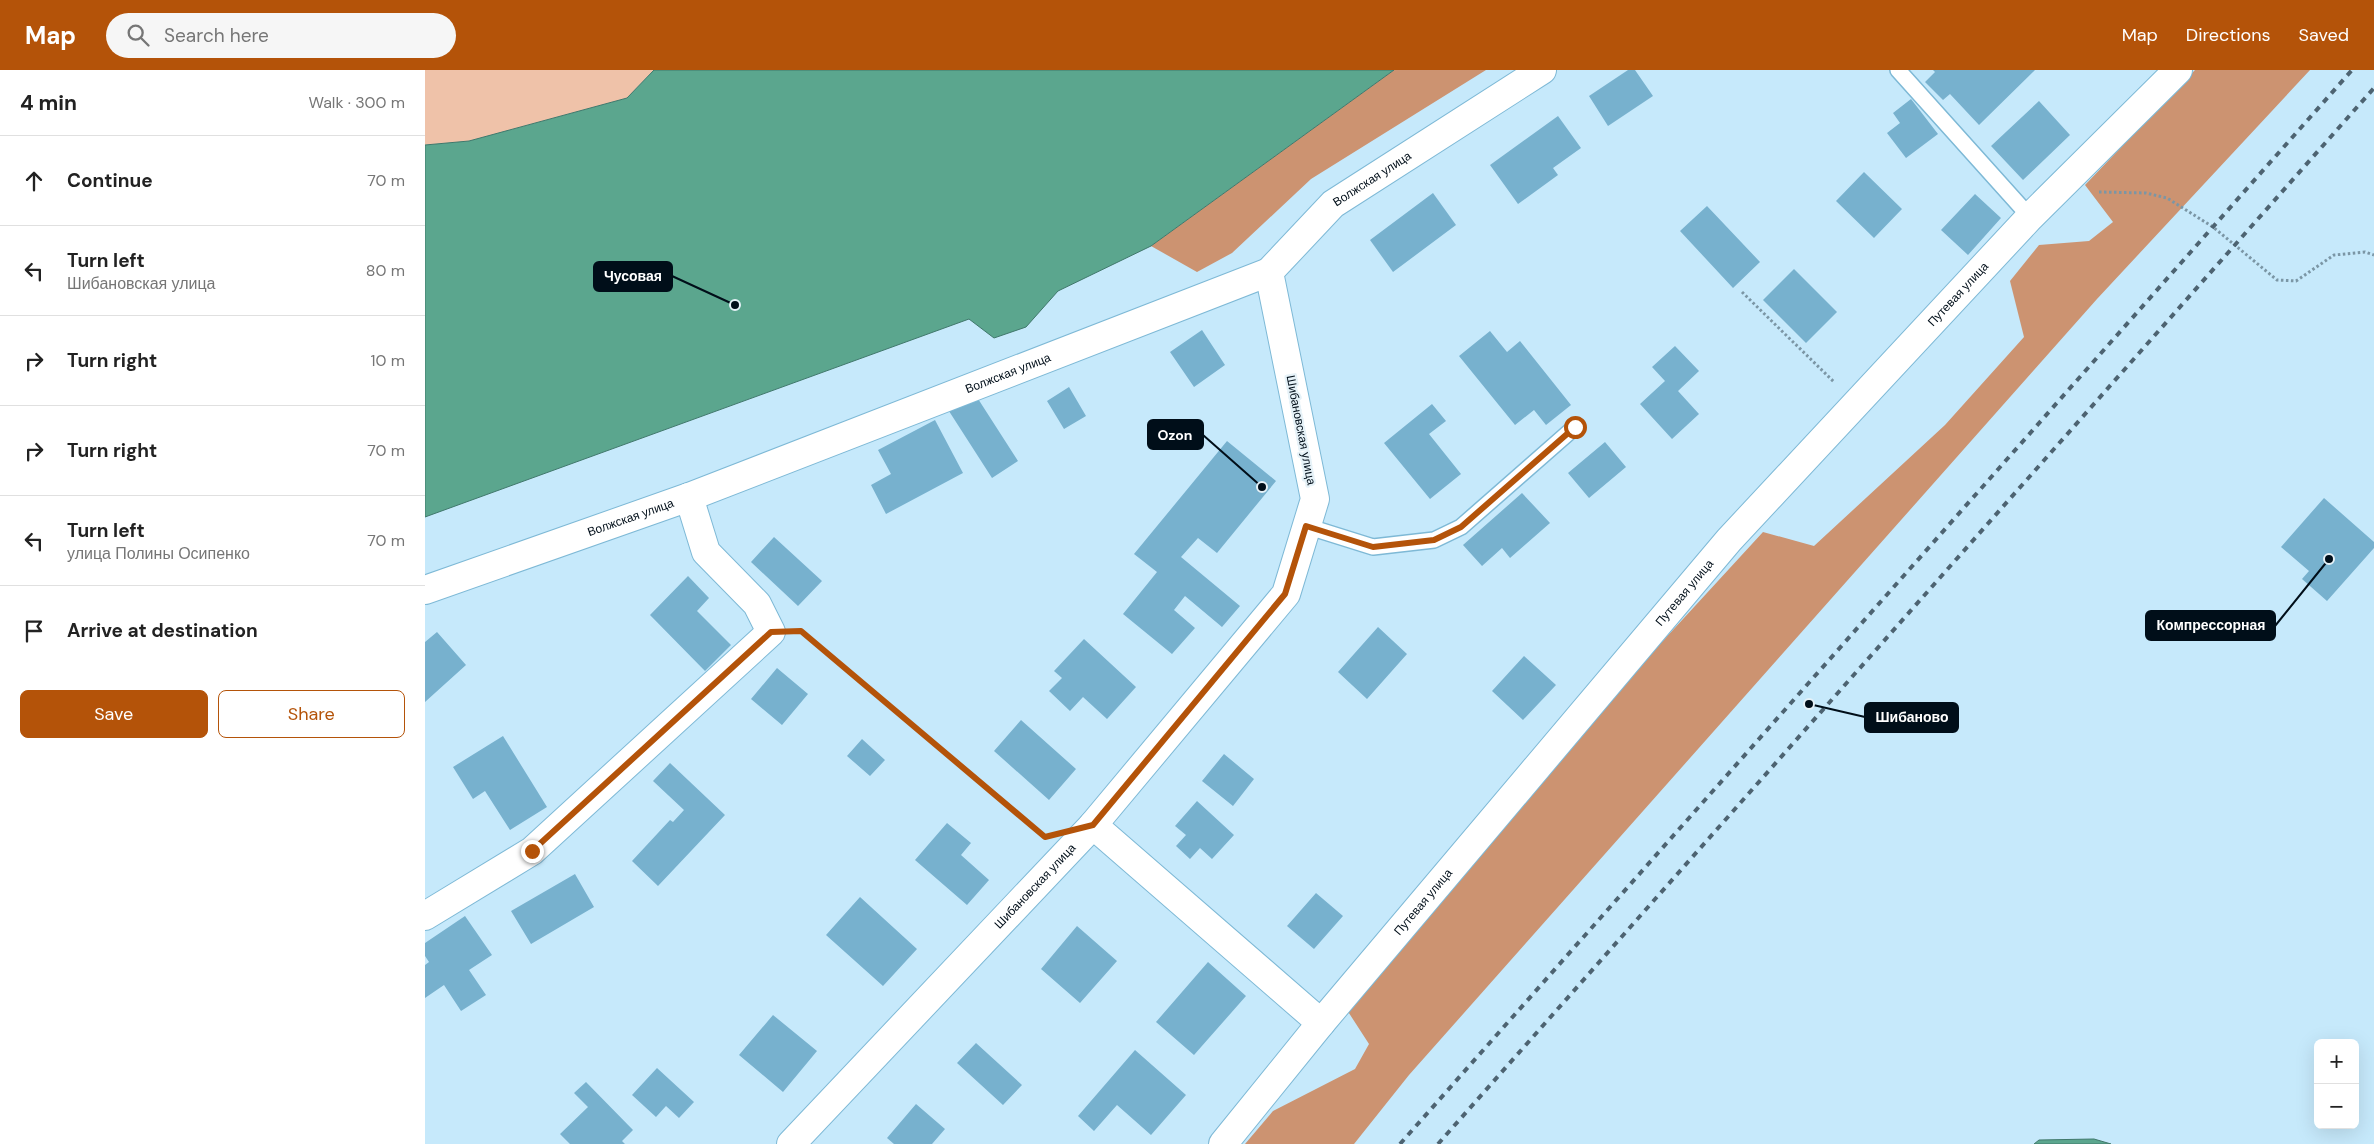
<!DOCTYPE html>
<html lang="en">
<head>
<meta charset="utf-8">
<style>
  :root { --surface:#fff; --page:#f6f6f6; --text:#222; --muted:#767676; --line:#e0e0e0; --accent:#b45309 }
  body { margin:0; font-family:"DM Sans",sans-serif; background:var(--page); color:var(--text) }
  .controls { position:absolute; right:15px; bottom:15px; display:grid; overflow:hidden; border-radius:8px; box-shadow:0 5px 20px #0002 }
  .controls button { width:45px; height:45px; display:grid; place-items:center; padding:0; border:0; border-bottom:1px solid var(--line); background:var(--surface); color:var(--text); font:25px sans-serif }
  .stop { position:absolute; width:15px; height:15px; margin:-11px; border:4px solid #b45309; border-radius:50%; background:#fff }
  .stop.end { background:#b45309; border-color:#fff; box-shadow:0 1px 5px #0008 }
  .list { margin:0; padding:0; list-style:none }
  h2 { display:flex; justify-content:space-between; align-items:center; height:65px; margin:0; padding:0 20px; font-size:21px }
  h2 small { font-size:16px; font-weight:400; color:var(--muted) }
  .list li { display:grid; grid-template-columns:32px 1fr auto; gap:15px; align-items:center; box-sizing:border-box; height:90px; padding:0 20px; border-top:1px solid var(--line) }
  .list b { display:block; font-size:19px; white-space:nowrap }
  .list p { margin:0; font-size:16px; white-space:nowrap; color:var(--muted) }
  .list em { font-size:16px; font-style:normal; color:var(--muted) }
  .actions { display:flex; gap:10px; padding:15px 20px }
  .actions a { flex:1; padding:11px 0; border:1px solid var(--accent); border-radius:8px; text-align:center; font-size:18px; color:var(--accent) }
  .actions .main { background:var(--accent); color:#fff }
  .icon { flex:none; width:28px; height:28px; fill:none; stroke:currentColor; stroke-width:2; stroke-linecap:round; stroke-linejoin:round }
  .map { position:relative; flex:none; width:1949px; height:1074px; overflow:hidden }
  header { display:flex; align-items:center; gap:30px; box-sizing:border-box; height:70px; padding:0 25px; background:var(--accent); color:#fff }
  header strong { font-size:24px }
  nav { display:flex; gap:28px; margin-inline-start:auto; font-size:18px }
  .search { width:350px; height:45px; background:var(--page); display:flex; align-items:center; gap:12px; box-sizing:border-box; padding:0 18px; border-radius:28px; color:var(--muted); font-size:19px }
  main { display:flex }
  aside { flex:1; background:var(--surface) }
  .map>svg:first-child { display:block }
</style>
</head>
<body>
<header>
<strong>Map</strong>
<div class="search"><svg class="icon" aria-label="search" viewBox="0 0 24 24"><circle cx="10" cy="10" r="6"/><path d="M15 15l6 6"/></svg>Search here</div>
<nav><a>Map</a><a>Directions</a><a>Saved</a></nav>
</header>
<main>
<aside>
<h2>4 min<small>Walk · 300 m</small></h2>
<ul class="list">
<li><svg class="icon" aria-label="ahead" viewBox="0 0 24 24"><path d="M12 20V5M6 11l6-6 6 6"/></svg><div><b>Continue</b></div><em>70 m</em></li>
<li><svg class="icon" aria-label="left" viewBox="0 0 24 24"><path d="M17 20v-9H6M10 6l-5 5 5 5"/></svg><div><b>Turn left</b><p>Шибановская улица</p></div><em>80 m</em></li>
<li><svg class="icon" aria-label="right" viewBox="0 0 24 24"><path d="M7 20v-9h11M14 6l5 5-5 5"/></svg><div><b>Turn right</b></div><em>10 m</em></li>
<li><svg class="icon" aria-label="right" viewBox="0 0 24 24"><path d="M7 20v-9h11M14 6l5 5-5 5"/></svg><div><b>Turn right</b></div><em>70 m</em></li>
<li><svg class="icon" aria-label="left" viewBox="0 0 24 24"><path d="M17 20v-9H6M10 6l-5 5 5 5"/></svg><div><b>Turn left</b><p>улица Полины Осипенко</p></div><em>70 m</em></li>
<li><svg class="icon" aria-label="arrive" viewBox="0 0 24 24"><path d="M6 21V4h12l-3 4 3 4H6"/></svg><div><b>Arrive at destination</b></div></li>
</ul>
<div class="actions"><a class="main">Save</a><a>Share</a></div>
</aside>
<div class="map">
<svg width="1949" height="1074" viewBox="0 0 1949 1074">
  <rect width="100%" height="100%" fill="#c6e9fb"/>
  <!-- green -->
  <path fill="#efc2a9" d="M 0,0 L 229,0 L 202,28 L 44,71 L 0,75 Z"/>
  <!-- forest -->
  <path fill="#cc9371" d="M 969,0 L 1061,0 L 886,109 L 807,183 L 772,202 L 726,176 Z
    M 1770,0 L 1885,0 L 1672,229 L 984,1005 L 929,1074 L 820,1074 L 848,1041 L 930,999 L 944,974 L 922,940 L 1145,672 L 1338,462 L 1389,476 L 1520,355 L 1599,267 L 1585,211 L 1614,175 L 1664,171 L 1688,152 L 1660,115 Z"/>
  <!-- water -->
  <path fill="#5ba68e" stroke="#40786b" d="M 229,0 L 969,0 L 726,176 L 633,221 L 601,257 L 569,268 L 544,249 L 0,447 L 0,75 L 44,71 L 202,28 Z
    M 1669,1069 L 1686,1074 L 1609,1074 L 1614,1070 Z"/>
  <!-- building -->
  <path fill="#77b1ce" d="M 1203,0 L 1210,0 L 1228,26 L 1183,56 L 1164,26 Z
    M 1508,0 L 1610,0 L 1554,55 L 1525,24 L 1518,30 L 1500,12 L 1510,2 Z
    M 1486,29 L 1513,64 L 1481,88 L 1462,63 L 1475,53 L 1468,43 Z
    M 1614,31 L 1645,65 L 1598,110 L 1566,76 Z
    M 1133,46 L 1156,78 L 1128,98 L 1133,105 L 1093,134 L 1065,95 Z
    M 1439,102 L 1477,139 L 1449,168 L 1411,131 Z
    M 1008,123 L 1031,155 L 968,202 L 945,170 Z
    M 1550,124 L 1576,148 L 1543,185 L 1516,160 Z
    M 1282,136 L 1335,192 L 1308,218 L 1255,161 Z
    M 1369,199 L 1412,242 L 1381,273 L 1338,230 Z
    M 777,260 L 800,295 L 769,317 L 745,282 Z
    M 1065,261 L 1082,282 L 1095,271 L 1146,335 L 1121,355 L 1109,340 L 1090,355 L 1034,286 Z
    M 1250,276 L 1274,301 L 1253,321 L 1274,344 L 1247,369 L 1215,334 L 1240,311 L 1227,297 Z
    M 644,317 L 661,346 L 639,359 L 622,331 Z
    M 548,321 L 593,391 L 567,408 L 522,338 Z
    M 1007,334 L 1021,351 L 1004,364 L 1036,404 L 1005,429 L 959,373 Z
    M 510,350 L 538,403 L 461,444 L 446,415 L 466,404 L 453,380 Z
    M 802,371 L 851,411 L 792,483 L 773,468 L 756,487 L 815,536 L 797,557 L 760,526 L 749,540 L 770,558 L 747,584 L 698,544 L 732,502 L 709,484 Z
    M 1180,372 L 1201,397 L 1164,428 L 1143,403 Z
    M 1097,423 L 1125,453 L 1085,488 L 1077,478 L 1057,496 L 1038,475 Z
    M 1899,428 L 1949,472 L 1949,478 L 1902,531 L 1877,509 L 1884,501 L 1856,477 Z
    M 349,467 L 397,511 L 373,536 L 326,492 Z
    M 263,506 L 284,528 L 272,541 L 306,575 L 280,601 L 225,545 Z
    M 953,557 L 982,584 L 942,629 L 913,602 Z
    M 12,562 L 41,595 L 0,632 L 0,572 Z
    M 659,569 L 711,617 L 682,649 L 658,627 L 645,641 L 624,621 L 637,608 L 629,601 Z
    M 1099,586 L 1131,615 L 1098,650 L 1067,621 Z
    M 352,598 L 383,624 L 357,655 L 326,629 Z
    M 596,650 L 651,699 L 624,730 L 569,681 Z
    M 78,666 L 122,737 L 85,760 L 60,721 L 48,729 L 28,697 Z
    M 437,669 L 460,690 L 445,706 L 422,686 Z
    M 799,684 L 829,709 L 808,736 L 777,711 Z
    M 245,693 L 300,745 L 233,816 L 207,791 L 245,750 L 248,752 L 259,740 L 228,711 Z
    M 772,731 L 809,765 L 787,789 L 775,778 L 765,789 L 751,776 L 761,765 L 750,756 Z
    M 522,753 L 546,773 L 536,785 L 564,810 L 542,835 L 490,790 Z
    M 150,804 L 169,837 L 106,874 L 86,841 Z
    M 891,823 L 918,846 L 889,879 L 862,856 Z
    M 435,827 L 492,879 L 458,916 L 401,865 Z
    M 40,846 L 67,885 L 44,900 L 61,925 L 36,941 L 19,915 L 0,928 L 0,895 L 4,892 L 0,886 L 0,873 Z
    M 652,856 L 692,891 L 655,933 L 616,899 Z
    M 783,892 L 821,926 L 769,985 L 731,952 Z
    M 348,945 L 392,981 L 358,1022 L 314,985 Z
    M 551,973 L 597,1015 L 578,1035 L 532,993 Z
    M 710,980 L 761,1025 L 726,1065 L 692,1035 L 669,1061 L 653,1046 Z
    M 232,998 L 269,1032 L 254,1048 L 241,1036 L 231,1047 L 207,1025 Z
    M 161,1012 L 208,1060 L 197,1071 L 200,1074 L 145,1074 L 135,1064 L 163,1037 L 149,1023 Z
    M 491,1034 L 520,1059 L 507,1074 L 469,1074 L 462,1068 Z"/>
  <g fill="none" stroke-linecap="round" stroke-linejoin="round">
    <defs>
      <path id="lane" d="M 1473,0 L 1605,147
        M 881,456 L 948,477 L 1009,470 L 1036,457 L 1150,357"/>
      <g id="street">
        <path id="s1" d="M 0,520 L 264,427 L 844,202"/>
        <path d="M 668,755 L 896,953"/>
        <path d="M 0,846 L 107,781 L 346,562 L 332,534 L 281,482 L 264,427"/>
        <path id="s2" d="M 798,1074 L 896,953 L 1304,470 L 1605,147 L 1753,0"/>
      </g>
      <g id="secondary">
        <path id="s3" d="M 366,1074 L 668,755 L 861,524 L 890,429 L 844,202 L 908,134 L 1117,0"/>
      </g>
    </defs>
    <!-- lane casing -->
    <use href="#lane" stroke="#7eb9d6" stroke-width="18"/>
    <!-- street casing -->
    <use href="#street" stroke="#7eb9d6" stroke-width="30"/>
    <!-- secondary casing -->
    <use href="#secondary" stroke="#7eb9d6" stroke-width="30"/>
    <!-- path -->
    <path stroke="#7b96a5" stroke-width="3" stroke-dasharray="2.5 2.5" stroke-linecap="butt" d="M 1674,122 L 1721,123 L 1742,128 L 1788,157 L 1852,210 L 1871,211 L 1909,185 L 1940,182 L 1949,185
      M 1317,222 L 1409,312
      M 376,561 L 618,765"/>
    <!-- lane -->
    <use href="#lane" stroke="#fff" stroke-width="15"/>
    <!-- street -->
    <use href="#street" stroke="#fff" stroke-width="28"/>
    <!-- secondary -->
    <use href="#secondary" stroke="#fff" stroke-width="28"/>
    <!-- rail -->
    <path stroke="#4d6371" stroke-width="4" stroke-dasharray="6 6" stroke-linecap="butt" d="M 975,1074 L 1927,0
      M 1013,1074 L 1949,18"/>
  </g>
  <g fill="none" stroke-linecap="round" stroke-linejoin="round">
    <!-- route -->
    <path stroke="#b45309" stroke-width="6" d="M 107,781 L 346,562 L 376,561 L 620,767 L 668,755 L 860,524 L 881,456 L 948,477 L 1009,470 L 1036,457 L 1150,357"/>
  </g>
  <g text-anchor="middle" dominant-baseline="central" stroke-width="4.5" stroke-linejoin="round" paint-order="stroke">
    <!-- street labels -->
    <g font-size="12" fill="#000e19" stroke="#e6f2f8">
      <text stroke="none"><textPath href="#s3" startOffset="1211">Волжская улица</textPath></text>
      <text stroke="none"><textPath href="#s2" startOffset="1124">Путевая улица</textPath></text>
      <text stroke="none"><textPath href="#s1" startOffset="622">Волжская улица</textPath></text>
      <text transform="translate(876 360) rotate(79)">Шибановская улица</text>
      <text stroke="none"><textPath href="#s1" startOffset="218">Волжская улица</textPath></text>
      <text stroke="none"><textPath href="#s2" startOffset="719">Путевая улица</textPath></text>
      <text stroke="none"><textPath href="#s3" startOffset="355">Шибановская улица</textPath></text>
      <text stroke="none"><textPath href="#s2" startOffset="314">Путевая улица</textPath></text>
    </g>
  </g>
  <!-- callouts -->
  <path fill="none" stroke="#000e19" stroke-width="2" d="M310 235L247 206M837 417L778 365M1904 489L1850 556M1384 634L1440 647"/>
  <g fill="#000e19" stroke="#e6f2f8" stroke-width="2">
    <circle cx="310" cy="235" r="5"/>
    <circle cx="837" cy="417" r="5"/>
    <circle cx="1904" cy="489" r="5"/>
    <circle cx="1384" cy="634" r="5"/>
  </g>
  <g fill="#000e19" stroke="#000e19" stroke-width="2">
    <rect x="169" y="192" width="78" height="29" rx="5"/>
    <rect x="723" y="350" width="55" height="29" rx="5"/>
    <rect x="1721" y="541" width="129" height="29" rx="5"/>
    <rect x="1440" y="633" width="93" height="29" rx="5"/>
  </g>
  <g font-size="14" text-anchor="middle" font-weight="bold" fill="#fff">
    <text x="208" y="211">Чусовая</text>
    <text x="750" y="370">Ozon</text>
    <text x="1786" y="560">Компрессорная</text>
    <text x="1487" y="652">Шибаново</text>
  </g>
</svg>
<div class="controls">
<button>+</button>
<button>−</button>
</div>
<div class="stop" style="left:1150px;top:357px"></div>
<div class="stop end" style="left:107px;top:781px"></div>
</div>
</main>
</body>
</html>
